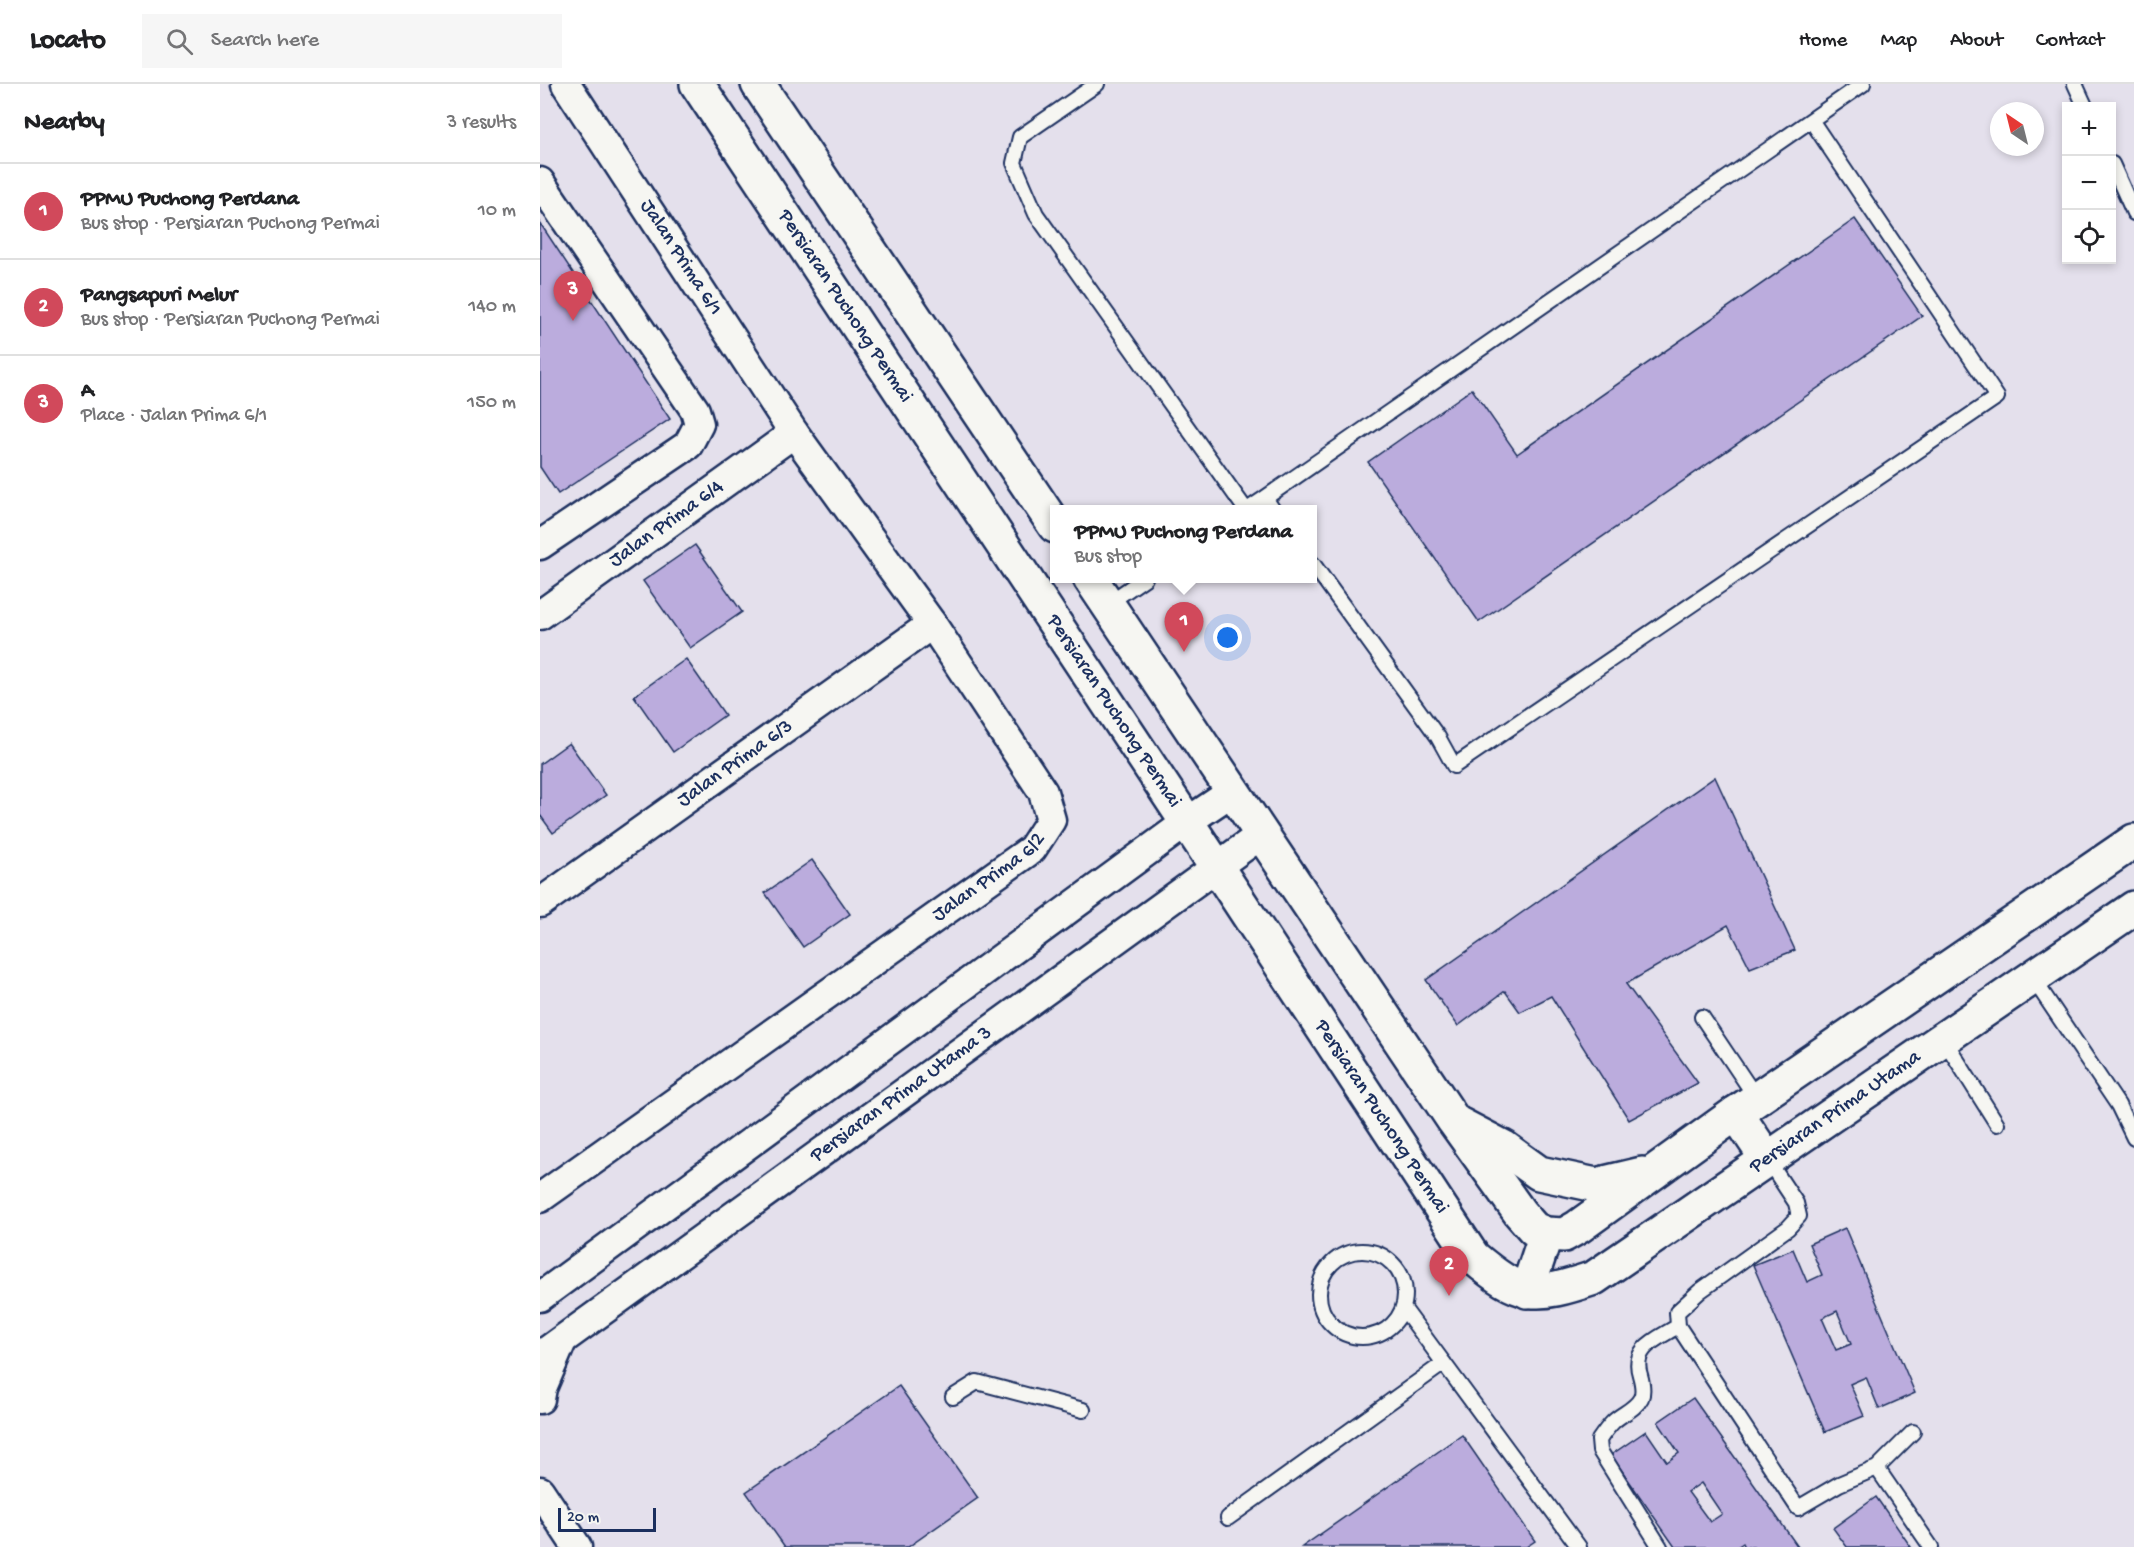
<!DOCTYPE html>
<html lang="en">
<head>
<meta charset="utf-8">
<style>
  :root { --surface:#fff; --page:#f6f6f6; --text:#202124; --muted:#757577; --line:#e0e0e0; --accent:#d1495b }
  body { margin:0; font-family:"Gochi Hand",sans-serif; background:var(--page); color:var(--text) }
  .controls { position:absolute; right:18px; top:18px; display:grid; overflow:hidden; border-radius:0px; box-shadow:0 3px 9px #0003 }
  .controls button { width:54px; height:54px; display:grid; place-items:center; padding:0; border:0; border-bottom:2px solid var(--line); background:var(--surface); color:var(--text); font:30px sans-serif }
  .compass { position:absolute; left:1450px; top:18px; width:54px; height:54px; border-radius:50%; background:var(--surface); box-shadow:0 3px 9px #0003; rotate:325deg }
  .scale { position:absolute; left:18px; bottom:15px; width:98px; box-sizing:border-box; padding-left:6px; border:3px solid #1b2f5e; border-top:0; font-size:16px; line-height:21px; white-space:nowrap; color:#1b2f5e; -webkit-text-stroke:4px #f6f6f2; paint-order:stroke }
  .you { position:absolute; left:688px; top:554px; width:21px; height:21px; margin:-15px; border:4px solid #fff; border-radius:50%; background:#1a73e8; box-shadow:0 0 0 9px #1a73e833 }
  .badge { display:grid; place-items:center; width:39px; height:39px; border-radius:50%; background:var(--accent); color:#fff; font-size:20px; font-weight:700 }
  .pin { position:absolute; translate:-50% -50px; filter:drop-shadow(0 2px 3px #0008) }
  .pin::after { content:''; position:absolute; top:32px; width:21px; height:18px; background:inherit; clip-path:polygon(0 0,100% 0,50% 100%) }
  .popup { position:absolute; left:510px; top:421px; width:267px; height:78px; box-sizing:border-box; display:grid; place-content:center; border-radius:0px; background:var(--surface); filter:drop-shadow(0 2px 4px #0005); font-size:20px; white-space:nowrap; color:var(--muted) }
  .popup b { font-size:22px; color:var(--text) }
  .popup::after { content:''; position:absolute; left:50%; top:100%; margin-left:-12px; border:12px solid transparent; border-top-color:var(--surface) }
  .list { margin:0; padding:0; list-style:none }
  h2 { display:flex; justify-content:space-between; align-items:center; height:78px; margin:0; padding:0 24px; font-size:26px }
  h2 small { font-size:20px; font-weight:400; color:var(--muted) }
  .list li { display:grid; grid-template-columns:39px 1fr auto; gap:18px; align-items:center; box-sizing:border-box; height:96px; padding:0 24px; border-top:2px solid var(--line) }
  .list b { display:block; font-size:22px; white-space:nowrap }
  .list p { margin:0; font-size:20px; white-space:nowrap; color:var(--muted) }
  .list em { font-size:20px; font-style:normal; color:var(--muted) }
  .icon { flex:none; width:33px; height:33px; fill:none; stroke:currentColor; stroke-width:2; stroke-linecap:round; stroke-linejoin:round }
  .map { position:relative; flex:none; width:1594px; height:1463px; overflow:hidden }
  header { display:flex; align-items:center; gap:36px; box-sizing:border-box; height:84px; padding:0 30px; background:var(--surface); border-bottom:2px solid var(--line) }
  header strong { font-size:28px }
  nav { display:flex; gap:33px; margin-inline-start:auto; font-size:21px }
  .search { width:420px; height:54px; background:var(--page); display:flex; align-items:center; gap:15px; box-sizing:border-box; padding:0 21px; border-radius:0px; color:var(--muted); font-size:22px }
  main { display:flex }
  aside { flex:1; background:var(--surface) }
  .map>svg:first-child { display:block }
</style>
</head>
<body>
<header>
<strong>Locato</strong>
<div class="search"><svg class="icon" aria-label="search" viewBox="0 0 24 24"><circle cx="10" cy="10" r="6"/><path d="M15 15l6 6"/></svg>Search here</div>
<nav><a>Home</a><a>Map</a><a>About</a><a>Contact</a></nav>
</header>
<main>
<aside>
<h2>Nearby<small>3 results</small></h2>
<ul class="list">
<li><span class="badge">1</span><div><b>PPMU Puchong Perdana</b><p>Bus stop · Persiaran Puchong Permai</p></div><em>10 m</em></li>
<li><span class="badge">2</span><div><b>Pangsapuri Melur</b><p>Bus stop · Persiaran Puchong Permai</p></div><em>140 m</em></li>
<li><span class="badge">3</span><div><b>A</b><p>Place · Jalan Prima 6/1</p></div><em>150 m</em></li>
</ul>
</aside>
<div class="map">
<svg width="1594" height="1463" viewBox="0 0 1594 1463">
  <rect width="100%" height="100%" fill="#e4e0ec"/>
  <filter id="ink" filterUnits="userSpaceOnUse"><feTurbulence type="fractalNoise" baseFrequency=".0167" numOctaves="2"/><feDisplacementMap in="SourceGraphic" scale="12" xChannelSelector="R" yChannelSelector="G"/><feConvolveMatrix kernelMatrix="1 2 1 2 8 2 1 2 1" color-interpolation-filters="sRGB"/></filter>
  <g filter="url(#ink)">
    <!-- building -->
    <path fill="#bbacdd" stroke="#1b2f5e" stroke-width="1.5" fill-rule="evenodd" d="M 1315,135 L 1382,232 L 939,538 L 828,378 L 932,305 L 977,370 Z
      M 0,139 L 130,335 L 18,410 L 0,383 Z
      M 155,461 L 202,528 L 150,564 L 103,497 Z
      M 146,575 L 185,631 L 133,668 L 94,612 Z
      M 29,659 L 66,711 L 13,749 L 0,731 L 0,680 Z
      M 1175,693 L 1255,866 L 1210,884 L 1188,841 L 1086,900 L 1158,999 L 1089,1036 L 1011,912 L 980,928 L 965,907 L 918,942 L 886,896 Z
      M 272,776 L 310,830 L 263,863 L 225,809 Z
      M 1305,1144 L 1375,1309 L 1339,1325 L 1326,1293 L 1310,1300 L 1324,1332 L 1285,1348 L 1213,1181 L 1253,1165 L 1267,1198 L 1282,1191 L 1269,1160 ZM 1297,1227 L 1311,1260 L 1296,1266 L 1282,1234 Z
      M 359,1302 L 438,1414 L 368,1463 L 245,1463 L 206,1408 Z
      M 1153,1314 L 1258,1463 L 1205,1463 L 1203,1459 L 1197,1463 L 1135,1463 L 1071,1371 L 1106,1347 L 1127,1378 L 1139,1369 L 1118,1338 ZM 1161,1399 L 1182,1430 L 1170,1438 L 1148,1408 Z
      M 922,1351 L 995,1457 L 986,1463 L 762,1463 Z
      M 1336,1413 L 1371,1463 L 1307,1463 L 1293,1444 Z"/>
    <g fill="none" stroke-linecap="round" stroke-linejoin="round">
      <defs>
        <path id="lane" d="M 557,0 L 480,53 L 474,79 L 496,130 L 706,426
          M 1535,0 L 1545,22
          M 1572,80 L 1594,129
          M 725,414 L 1323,0
          M 707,426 L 725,414 L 733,426
          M 773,480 L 898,653 L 914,682 L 1457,313 L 1271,36
          M 567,520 L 605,494
          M 1492,893 L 1578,1021 L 1594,1054
          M 1162,933 L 1217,1015
          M 1403,954 L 1457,1040
          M 1227,1075 L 1256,1119 L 1259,1132 L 1248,1144 L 1160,1207 L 1137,1228 L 1138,1242 L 1258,1424 L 1299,1400 L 1337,1384 L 1373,1348
          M779 1210a43 43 0 1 1 86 0a43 43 0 1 1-86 0Z
          M 864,1225 L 1039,1463
          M 413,1313 L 437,1298 L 543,1326
          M 1337,1384 L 1391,1463
          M 688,1434 L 904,1279
          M 1120,1463 L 1060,1367 L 1059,1356 C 1063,1350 1068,1343 1073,1338 C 1082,1329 1095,1326 1101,1314 C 1104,1307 1102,1298 1100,1291 C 1091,1263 1118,1255 1138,1242"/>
        <g id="street">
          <path d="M 0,98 L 155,326 L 159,340 L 148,361 L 0,461"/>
          <path id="s1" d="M 0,531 L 254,349"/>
          <path id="s2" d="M 0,819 L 392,540"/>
          <path id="s3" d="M 0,1114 L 492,765 L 511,736 L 503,708 L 392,540 L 254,349 L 26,0"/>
          <path d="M 0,1213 L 647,738 L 693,707"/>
          <path id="s4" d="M 0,1272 L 722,750"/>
          <path d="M 0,1315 L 2,1304 L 22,1257"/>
          <path d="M 0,1407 L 37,1463"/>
        </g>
        <g id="secondary">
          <path id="s5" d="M 157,0 L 676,782 L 933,1173 C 982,1214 994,1214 1054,1194 L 1594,824"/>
          <path d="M 218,0 L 515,442"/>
          <path d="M 550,494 L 914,1037 L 980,1129 L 994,1145 L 1006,1150 L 1024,1151 L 1038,1143 L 1196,1029 L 1594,757"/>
          <path d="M 1196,1029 L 1227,1075"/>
          <path d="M 921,1041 L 963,1063 L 999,1089 L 1056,1101 L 1102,1090"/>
          <path d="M 987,1207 L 1006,1150"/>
        </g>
      </defs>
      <!-- lane casing -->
      <use href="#lane" stroke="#1b2f5e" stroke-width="18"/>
      <!-- street casing -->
      <use href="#street" stroke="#1b2f5e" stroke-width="33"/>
      <!-- secondary casing -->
      <use href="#secondary" stroke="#1b2f5e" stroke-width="38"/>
      <!-- lane -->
      <use href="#lane" stroke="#f6f6f2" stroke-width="14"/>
      <!-- street -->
      <use href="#street" stroke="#f6f6f2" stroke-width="28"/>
      <!-- secondary -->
      <use href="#secondary" stroke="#f6f6f2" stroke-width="33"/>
    </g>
  </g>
  <g text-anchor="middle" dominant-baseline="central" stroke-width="6" stroke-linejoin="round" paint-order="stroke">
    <!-- street labels -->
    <g font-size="21" fill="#1b2f5e" stroke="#f6f6f2">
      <text transform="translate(140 174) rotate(57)">Jalan Prima 6/1</text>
      <text stroke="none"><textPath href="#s5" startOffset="267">Persiaran Puchong Permai</textPath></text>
      <text stroke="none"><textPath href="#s1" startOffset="156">Jalan Prima 6/4</textPath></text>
      <text stroke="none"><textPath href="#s5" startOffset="753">Persiaran Puchong Permai</textPath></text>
      <text stroke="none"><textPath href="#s2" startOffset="240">Jalan Prima 6/3</textPath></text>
      <text stroke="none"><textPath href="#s3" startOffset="552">Jalan Prima 6/2</textPath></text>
      <text stroke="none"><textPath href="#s4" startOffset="446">Persiaran Prima Utama 3</textPath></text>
      <text stroke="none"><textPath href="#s5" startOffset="1832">Persiaran Prima Utama</textPath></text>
      <text stroke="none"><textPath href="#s5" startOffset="1239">Persiaran Puchong Permai</textPath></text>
    </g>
  </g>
</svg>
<div class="controls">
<button>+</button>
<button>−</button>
<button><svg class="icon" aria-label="locate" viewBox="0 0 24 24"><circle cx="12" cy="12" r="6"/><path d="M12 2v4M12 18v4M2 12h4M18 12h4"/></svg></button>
</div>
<svg class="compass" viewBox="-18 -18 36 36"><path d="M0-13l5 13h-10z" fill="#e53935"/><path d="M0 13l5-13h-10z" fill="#757577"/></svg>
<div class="scale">20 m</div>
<div class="you"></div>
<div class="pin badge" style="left:644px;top:568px">1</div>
<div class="popup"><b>PPMU Puchong Perdana</b>Bus stop</div>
<div class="pin badge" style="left:909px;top:1212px">2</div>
<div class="pin badge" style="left:33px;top:237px">3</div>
</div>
</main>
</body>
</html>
